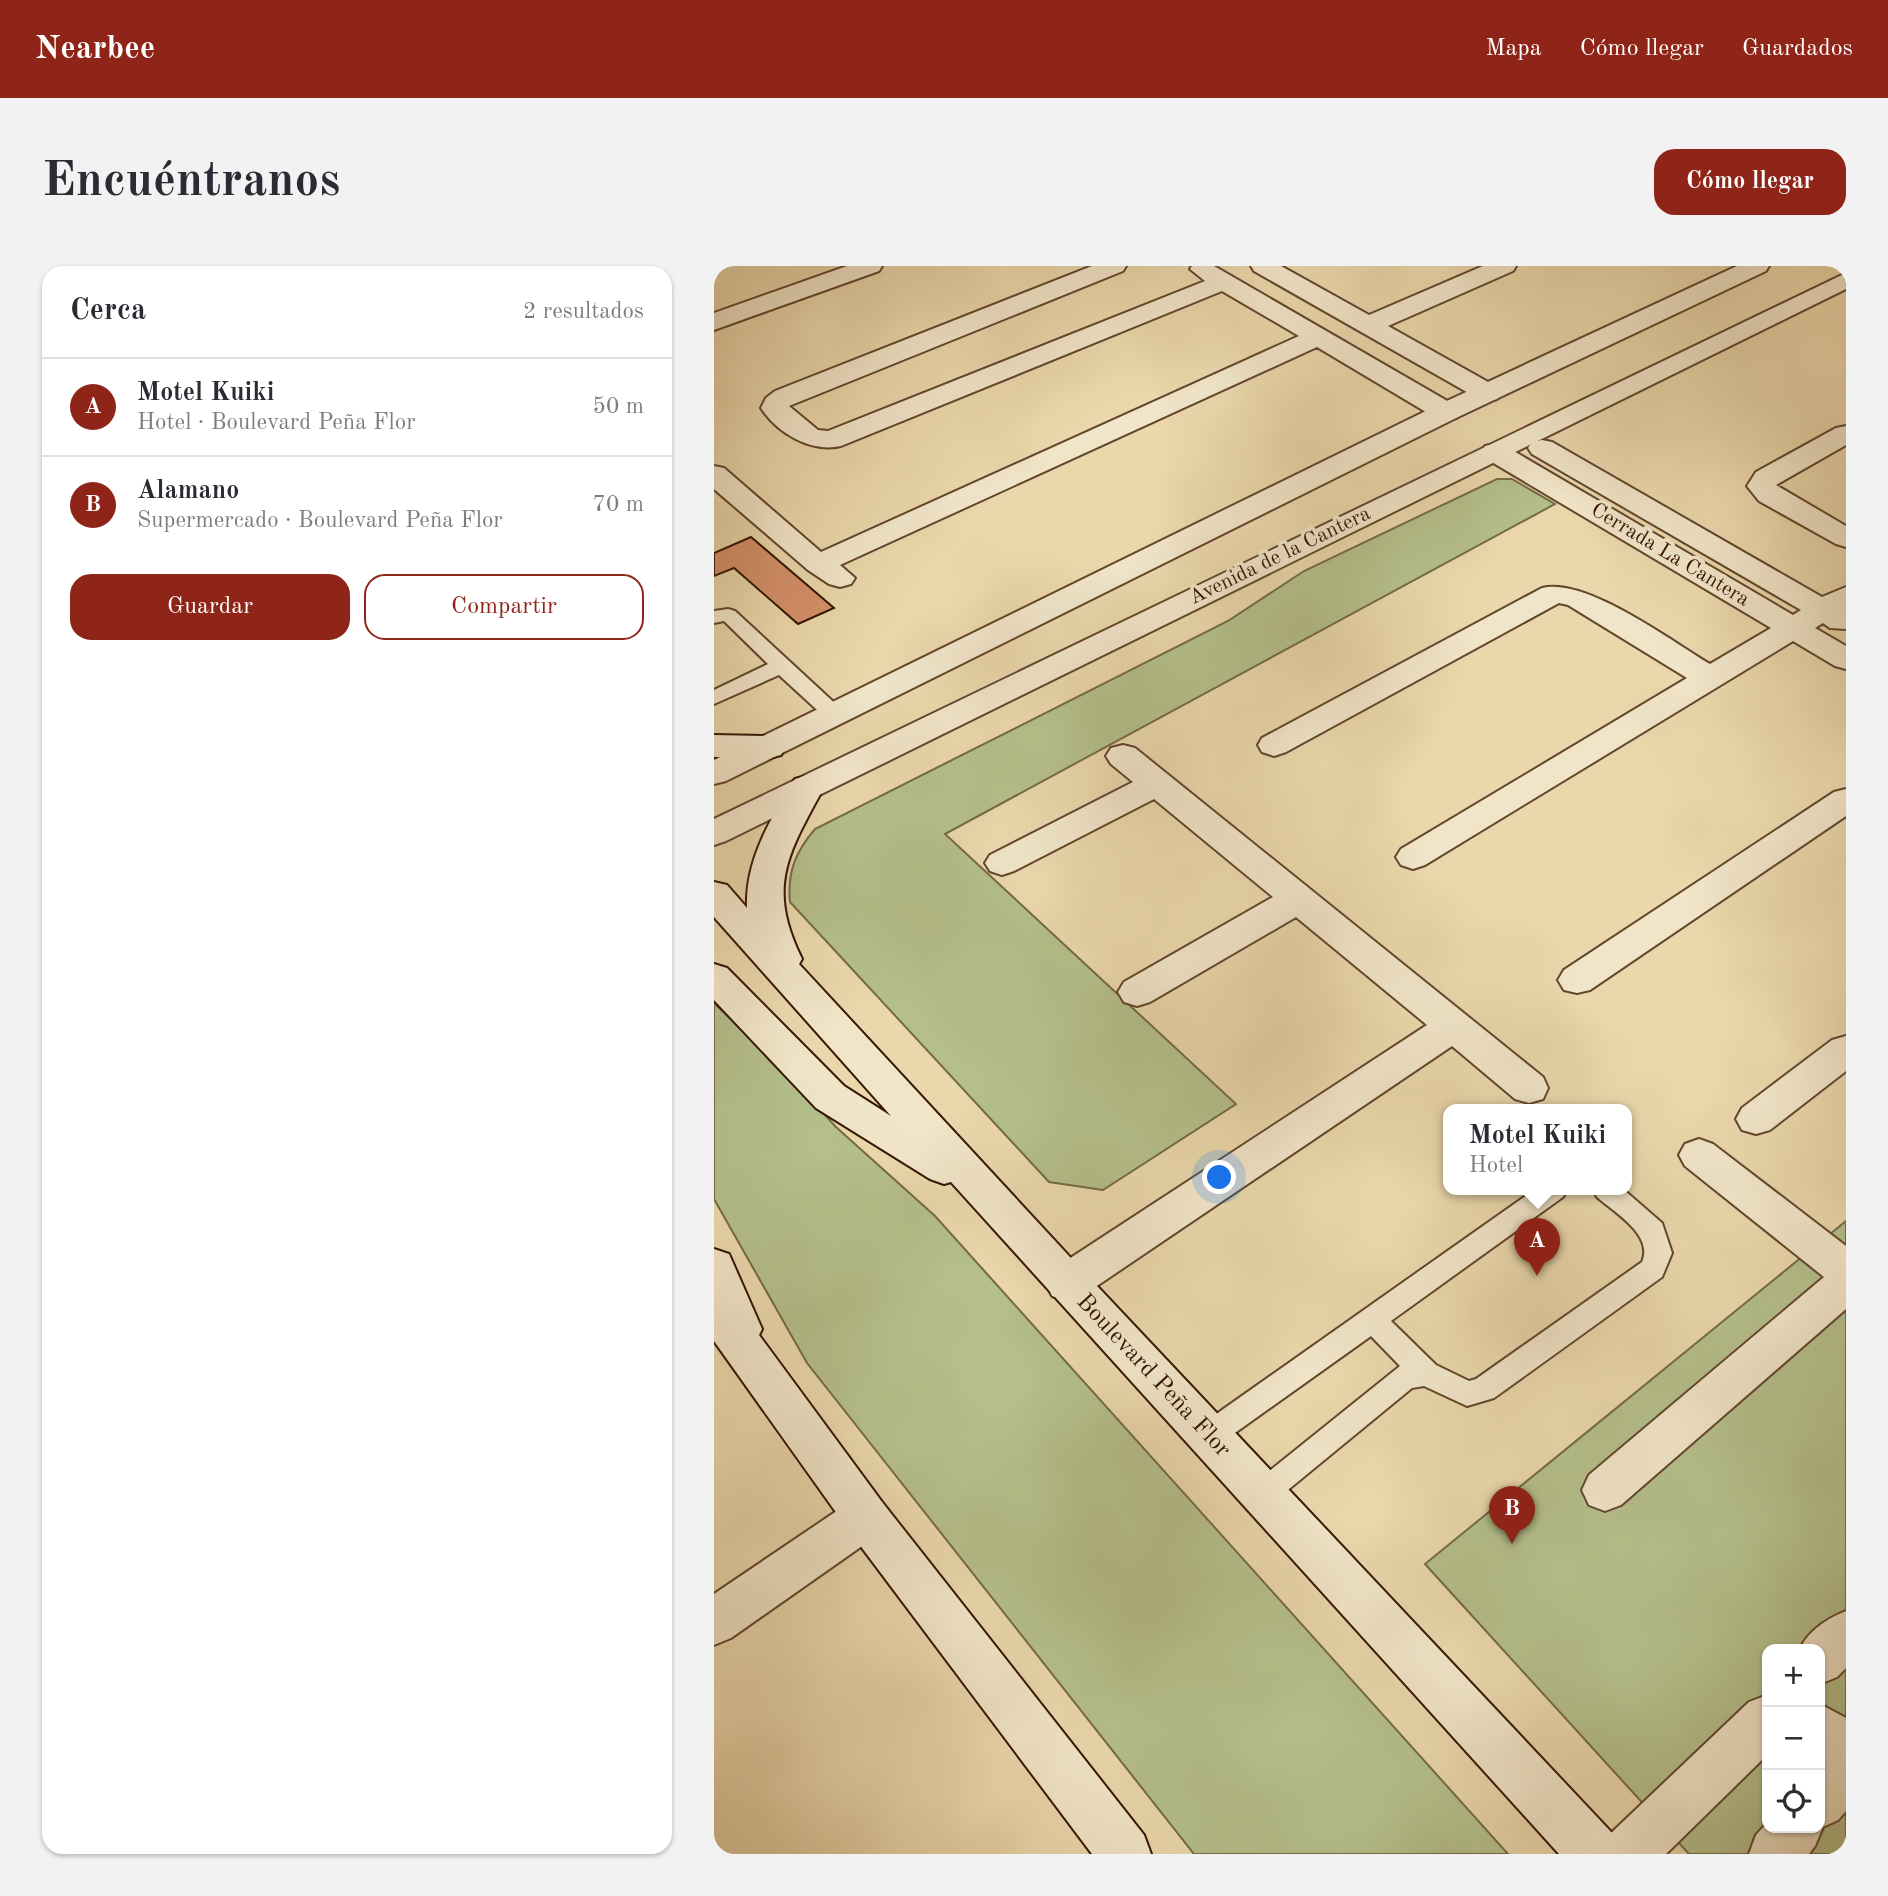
<!DOCTYPE html>
<html lang="es">
<head>
<meta charset="utf-8">
<style>
  :root { --surface:#fff; --page:#f2f2f3; --text:#2b2b33; --muted:#7c7c81; --line:#e1e1e2; --accent:#8f2418 }
  body { margin:0; font-family:"Old Standard TT",serif; background:var(--page); color:var(--text) }
  .controls { position:absolute; right:21px; bottom:21px; display:grid; overflow:hidden; border-radius:14px; box-shadow:0 2px 5px #0004 }
  .controls button { width:63px; height:63px; display:grid; place-items:center; padding:0; border:0; border-bottom:2px solid var(--line); background:var(--surface); color:var(--text); font:35px sans-serif }
  .you { position:absolute; left:506px; top:912px; width:24px; height:24px; margin:-18px; border:5px solid #fff; border-radius:50%; background:#1a73e8; box-shadow:0 0 0 10px #1a73e833 }
  .badge { display:grid; place-items:center; width:46px; height:46px; border-radius:50%; background:var(--accent); color:#fff; font-size:23px; font-weight:700 }
  .pin { position:absolute; translate:-50% -58px; filter:drop-shadow(0 2px 4px #0008) }
  .pin::after { content:''; position:absolute; top:37px; width:24px; height:21px; background:inherit; clip-path:polygon(0 0,100% 0,50% 100%) }
  .popup { position:absolute; left:729px; top:838px; width:189px; height:91px; box-sizing:border-box; display:grid; place-content:center; border-radius:14px; background:var(--surface); filter:drop-shadow(0 2px 5px #0005); font-size:23px; white-space:nowrap; color:var(--muted) }
  .popup b { font-size:26px; color:var(--text) }
  .popup::after { content:''; position:absolute; left:50%; top:100%; margin-left:-14px; border:14px solid transparent; border-top-color:var(--surface) }
  .list { margin:0; padding:0; list-style:none }
  h2 { display:flex; justify-content:space-between; align-items:center; height:91px; margin:0; padding:0 28px; font-size:30px }
  h2 small { font-size:23px; font-weight:400; color:var(--muted) }
  .list li { display:grid; grid-template-columns:46px 1fr auto; gap:21px; align-items:center; box-sizing:border-box; height:98px; padding:0 28px; border-top:2px solid var(--line) }
  .list b { display:block; font-size:26px; white-space:nowrap }
  .list p { margin:0; font-size:23px; white-space:nowrap; color:var(--muted) }
  .list em { font-size:23px; font-style:normal; color:var(--muted) }
  .actions { display:flex; gap:14px; padding:21px 28px }
  .actions a { flex:1; padding:16px 0; border:2px solid var(--accent); border-radius:21px; text-align:center; font-size:24px; color:var(--accent) }
  .actions .main { background:var(--accent); color:#fff }
  .icon { flex:none; width:38px; height:38px; fill:none; stroke:currentColor; stroke-width:2; stroke-linecap:round; stroke-linejoin:round }
  .map { position:relative; flex:none; width:1132px; height:1588px; overflow:hidden; border-radius:21px }
  header { display:flex; align-items:center; gap:42px; box-sizing:border-box; height:98px; padding:0 35px; background:var(--accent); color:#fff }
  header strong { font-size:33px }
  nav { display:flex; gap:38px; margin-inline-start:auto; font-size:24px }
  .intro { display:flex; align-items:center; justify-content:space-between; box-sizing:border-box; height:168px; padding:0 42px }
  h1 { margin:0; font-size:49px }
  .button { padding:18px 32px; border-radius:21px; background:var(--accent); color:#fff; font-size:24px; font-weight:700 }
  main { display:flex; gap:42px; padding:0 42px }
  aside { flex:1; background:var(--surface); border-radius:21px; box-shadow:0 2px 5px #0004 }
  .map>svg:first-child { display:block }
</style>
</head>
<body>
<header>
<strong>Nearbee</strong>
<nav><a>Mapa</a><a>Cómo llegar</a><a>Guardados</a></nav>
</header>
<div class="intro"><h1>Encuéntranos</h1><a class="button">Cómo llegar</a></div>
<main>
<aside>
<h2>Cerca<small>2 resultados</small></h2>
<ul class="list">
<li><span class="badge">A</span><div><b>Motel Kuiki</b><p>Hotel · Boulevard Peña Flor</p></div><em>50 m</em></li>
<li><span class="badge">B</span><div><b>Alamano</b><p>Supermercado · Boulevard Peña Flor</p></div><em>70 m</em></li>
</ul>
<div class="actions"><a class="main">Guardar</a><a>Compartir</a></div>
</aside>
<div class="map">
<svg width="1132" height="1588" viewBox="0 0 1132 1588">
  <rect width="100%" height="100%" fill="#ead7ab"/>
  <filter id="stains"><feTurbulence type="fractalNoise" baseFrequency=".00286" numOctaves="4"/><feColorMatrix values="0 0 0 0 .2 0 0 0 0 .09 0 0 0 0 .02 0 0 0 .5 -.17"/></filter>
  <radialGradient id="worn" r=".72"><stop offset=".6" stop-color="#630" stop-opacity="0"/><stop offset="1" stop-color="#630" stop-opacity=".3"/></radialGradient>
  <!-- green -->
  <path fill="#b4bf8b" stroke="#746a48" stroke-width="2" fill-rule="evenodd" d="M 783,213 L 798,213 L 841,238 L 231,568 L 522,838 L 389,924 L 335,916 L 76,636 C 73,606 82,585 101,563 L 514,355 L 590,305 Z
    M 0,737 L 67,801 L 122,861 L 221,950 L 794,1588 L 480,1588 L 93,1097 L 0,933 Z
    M 1132,955 L 1132,1588 L 975,1588 L 711,1298 ZM 1053,1383 L 1106,1383 L 1106,1562 L 1053,1562 Z"/>
  <!-- building -->
  <path fill="#d4916a" stroke="#351505" stroke-width="2" d="M 37,271 L 120,342 L 84,358 L 20,302 L 0,310 L 0,287 Z"/>
  <g fill="none" stroke-linecap="round" stroke-linejoin="round">
    <defs>
      <path id="service" d="M 14,343 L 21,345 L 127,443 L 130,448 L 127,453 L 113,453 L 65,409 L 0,438 L 0,424 L 54,398 L 10,355 L 0,357 L 0,345 Z
        M 820,924 L 853,924 L 849,931 L 677,1055 L 722,1099 L 755,1115 L 762,1113 L 928,996 C 940,969 901,947 883,931 L 879,924 L 910,924 L 948,957 L 958,987 L 948,1011 L 780,1132 L 753,1140 L 710,1120 L 698,1122 L 558,1237 L 548,1241 L 538,1237 L 533,1228 L 538,1219 L 686,1100 L 657,1070 L 504,1179 L 494,1183 L 484,1179 L 480,1170 L 484,1161 Z"/>
      <path id="minor" d="M 133,0 L 168,0 L 165,5 L 0,64 L 0,47 Z
        M 378,0 L 412,0 L 409,5 L 75,140 L 104,164 L 114,165 L 491,15 L 476,3 L 478,0 L 500,0 L 742,140 L 745,146 L 742,152 L 732,154 L 722,152 L 603,81 L 126,299 L 141,312 L 137,318 L 126,321 L 115,318 L 94,304 L 0,223 L 0,200 L 10,202 L 107,286 L 585,70 L 508,25 L 127,180 C 97,187 63,167 47,142 L 52,132 L 61,125 Z
        M 537,0 L 567,0 L 655,49 L 769,0 L 802,0 L 799,5 L 674,60 L 783,121 L 787,127 L 783,133 L 774,135 L 765,133 L 540,5 Z
        M 1132,160 L 1132,179 L 1062,219 L 1132,260 L 1132,281 L 1122,278 L 1045,235 L 1033,220 L 1042,206 L 1122,162 Z
        M 828,174 L 838,176 L 1108,331 L 1132,321 L 1132,363 L 1116,362 L 1109,357 L 1101,362 L 1132,380 L 1132,403 L 1121,400 L 1079,375 L 711,599 L 699,603 L 687,599 L 682,591 L 687,583 L 973,412 L 854,339 L 845,337 L 572,486 L 560,490 L 548,486 L 544,479 L 548,472 L 828,322 C 872,311 957,375 996,398 L 1057,362 L 771,192 L 767,186 L 771,180 L 781,178 L 791,180 L 1079,349 L 1087,344 L 818,188 L 814,182 L 818,176 Z
        M 409,479 L 421,482 L 829,811 L 834,822 L 829,833 L 815,837 L 801,833 L 738,780 L 368,1030 L 353,1035 L 338,1030 L 332,1017 L 338,1004 L 713,759 L 582,651 L 436,736 L 423,740 L 410,736 L 404,726 L 410,716 L 559,631 L 440,533 L 300,605 L 288,609 L 276,605 L 271,597 L 276,589 L 419,516 L 397,498 L 392,490 L 397,482 Z
        M 1132,523 L 1132,550 L 876,724 L 863,727 L 850,724 L 844,714 L 850,704 L 1120,526 Z
        M 1132,770 L 1132,805 L 1056,864 L 1042,868 L 1028,864 L 1022,853 L 1028,842 L 1118,774 Z
        M 985,873 L 999,878 L 1132,980 L 1132,1043 L 907,1239 L 891,1245 L 875,1239 L 868,1224 L 875,1209 L 1110,1011 L 971,900 L 965,889 L 971,878 Z
        M 152,1230 L 168,1236 L 175,1251 L 168,1266 L 17,1372 L 0,1379 L 0,1328 L 136,1236 Z
        M 1132,1345 L 1132,1402 L 1123,1411 L 1106,1418 L 1106,1383 L 1086,1383 C 1094,1365 1114,1352 1132,1345 Z
        M 1053,1429 L 1053,1489 L 952,1588 L 888,1588 L 895,1569 L 1035,1436 Z
        M 1106,1438 L 1132,1452 L 1132,1545 L 1124,1554 L 1109,1561 L 1101,1580 L 1095,1588 L 1035,1588 L 1042,1569 L 1053,1557 L 1053,1562 L 1106,1562 Z"/>
      <path id="tertiary" d="M 1023,0 L 1055,0 L 1052,5 L 742,152 L 12,515 L 0,518 L 0,494 L 722,140 Z
        M 1132,7 L 1132,23 L 12,575 L 0,579 L 0,553 Z"/>
      <path id="secondary" d="M 0,469 L 55,470 L 67,473 L 71,481 L 67,489 L 55,492 L 0,491 Z
        M 93,510 L 105,513 L 110,521 C 74,588 52,620 88,693 L 85,698 L 368,1004 L 900,1569 L 907,1588 L 845,1588 L 237,916 L 230,918 L 216,913 L 102,842 L 0,734 L 0,698 L 13,702 L 130,820 L 177,850 L 0,651 L 0,616 L 13,619 L 33,642 C 31,594 57,552 81,513 Z
        M 0,983 L 15,988 L 48,1063 L 45,1069 L 168,1236 L 430,1569 L 437,1588 L 378,1588 L 136,1266 L 0,1075 Z"/>
    </defs>
    <!-- service casing -->
    <use href="#service" stroke="#62462e" stroke-width="4"/>
    <!-- minor casing -->
    <use href="#minor" stroke="#62462e" stroke-width="4"/>
    <!-- tertiary casing -->
    <use href="#tertiary" stroke="#62462e" stroke-width="4"/>
    <!-- secondary casing -->
    <use href="#secondary" stroke="#351505" stroke-width="4"/>
    <!-- service -->
    <use href="#service" fill="#f1e5c8" fill-rule="evenodd"/>
    <!-- minor -->
    <use href="#minor" fill="#f1e5c8" fill-rule="evenodd"/>
    <!-- tertiary -->
    <use href="#tertiary" fill="#f1e5c8" fill-rule="evenodd"/>
    <!-- secondary -->
    <use href="#secondary" fill="#f1e5c8" fill-rule="evenodd"/>
  </g>
  <g text-anchor="middle" dominant-baseline="central" stroke-width="7" stroke-linejoin="round" paint-order="stroke">
    <!-- far-street labels -->
    <g font-size="21" fill="#351505" stroke="#f1e5c8">
      <text transform="translate(956 289) rotate(31)">Cerrada La Cantera</text>
      <text transform="translate(566 290) rotate(-26)">Avenida de la Cantera</text>
    </g>
    <!-- street labels -->
    <g font-size="24" fill="#351505" stroke="#f1e5c8">
      <text transform="translate(439 1110) rotate(47)">Boulevard Peña Flor</text>
    </g>
  </g>
  <rect width="100%" height="100%" filter="url(#stains)"/>
  <rect width="100%" height="100%" fill="url(#worn)"/>
</svg>
<div class="controls">
<button>+</button>
<button>−</button>
<button><svg class="icon" aria-label="locate" viewBox="0 0 24 24"><circle cx="12" cy="12" r="6"/><path d="M12 2v4M12 18v4M2 12h4M18 12h4"/></svg></button>
</div>
<div class="you"></div>
<div class="pin badge" style="left:823px;top:1010px">A</div>
<div class="popup"><b>Motel Kuiki</b>Hotel</div>
<div class="pin badge" style="left:798px;top:1278px">B</div>
</div>
</main>
</body>
</html>
